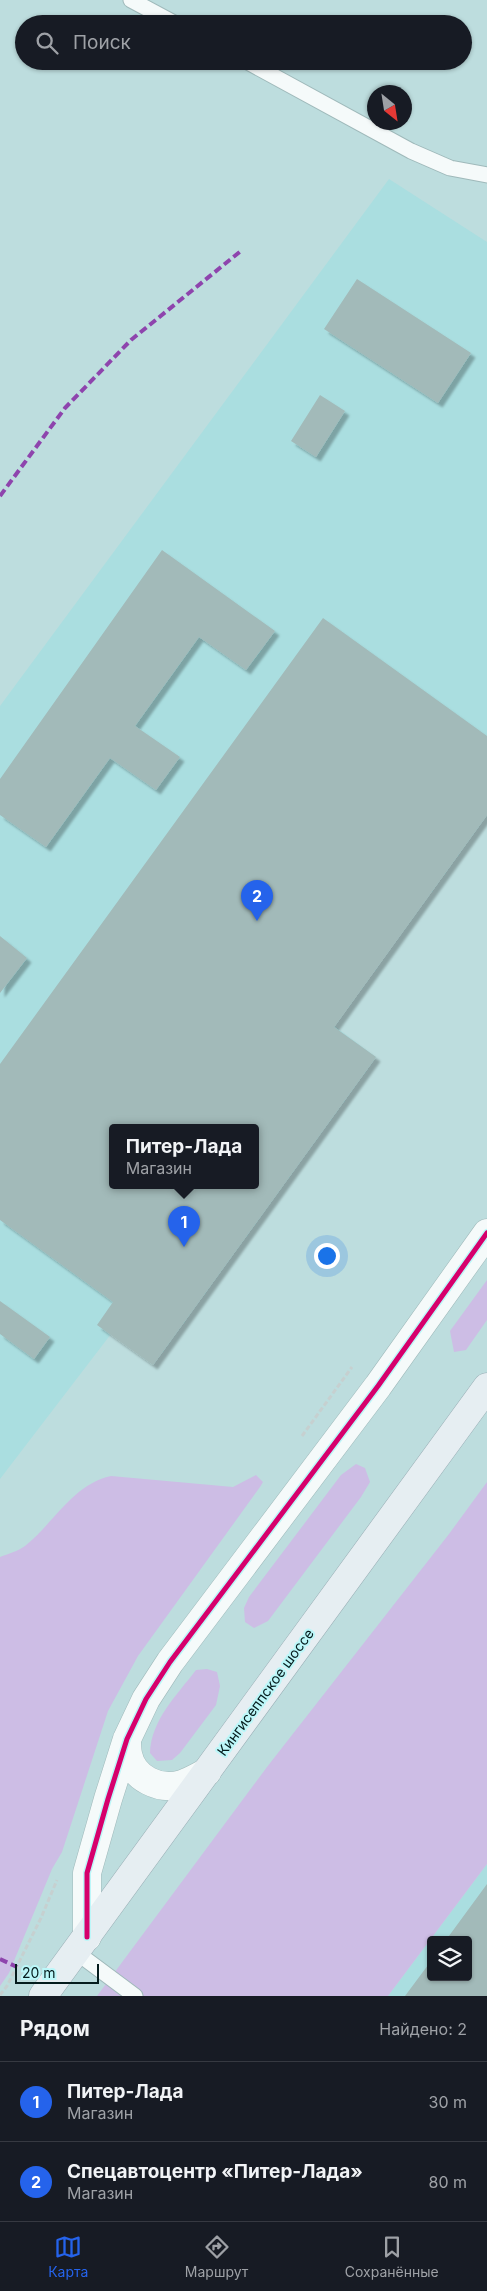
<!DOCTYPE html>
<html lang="ru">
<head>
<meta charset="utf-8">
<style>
  :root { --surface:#171b24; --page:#242831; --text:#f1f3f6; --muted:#9ea1a6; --line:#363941; --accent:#2563eb }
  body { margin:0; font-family:Inter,sans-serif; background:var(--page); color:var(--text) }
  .controls { position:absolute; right:15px; bottom:15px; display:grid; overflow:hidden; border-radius:5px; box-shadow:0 1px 4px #0004 }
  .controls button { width:45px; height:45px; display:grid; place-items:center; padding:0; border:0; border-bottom:1px solid var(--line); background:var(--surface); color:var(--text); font:25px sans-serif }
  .compass { position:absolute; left:367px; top:85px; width:45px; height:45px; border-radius:50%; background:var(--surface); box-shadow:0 1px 4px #0004; rotate:150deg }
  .scale { position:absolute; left:15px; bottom:12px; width:84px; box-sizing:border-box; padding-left:5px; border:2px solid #051c1d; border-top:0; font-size:14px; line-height:18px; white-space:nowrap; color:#051c1d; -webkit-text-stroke:4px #bcf7f9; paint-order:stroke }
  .you { position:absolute; left:326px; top:1255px; width:18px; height:18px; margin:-12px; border:4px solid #fff; border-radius:50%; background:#1a73e8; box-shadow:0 0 0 8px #1a73e833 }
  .badge { display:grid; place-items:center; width:32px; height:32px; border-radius:50%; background:var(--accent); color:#fff; font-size:16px; font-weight:700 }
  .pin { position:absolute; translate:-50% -41px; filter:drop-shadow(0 1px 2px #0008) }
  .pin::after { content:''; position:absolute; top:26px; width:18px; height:15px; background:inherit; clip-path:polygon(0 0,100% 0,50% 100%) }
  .popup { position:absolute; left:109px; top:1124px; width:150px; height:65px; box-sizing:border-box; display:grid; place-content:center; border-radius:5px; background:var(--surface); filter:drop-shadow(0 1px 4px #0005); font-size:16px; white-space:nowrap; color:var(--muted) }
  .popup b { font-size:19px; color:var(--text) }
  .popup::after { content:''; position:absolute; left:50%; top:100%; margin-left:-10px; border:10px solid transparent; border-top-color:var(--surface) }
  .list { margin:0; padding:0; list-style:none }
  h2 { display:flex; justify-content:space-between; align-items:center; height:65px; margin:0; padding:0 20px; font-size:21px }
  h2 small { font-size:16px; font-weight:400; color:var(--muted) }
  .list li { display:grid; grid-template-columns:32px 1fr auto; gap:15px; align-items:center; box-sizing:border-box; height:80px; padding:0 20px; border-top:1px solid var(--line) }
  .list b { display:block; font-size:19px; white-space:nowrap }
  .list p { margin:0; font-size:16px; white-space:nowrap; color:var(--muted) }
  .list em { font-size:16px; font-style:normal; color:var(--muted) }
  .icon { flex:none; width:28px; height:28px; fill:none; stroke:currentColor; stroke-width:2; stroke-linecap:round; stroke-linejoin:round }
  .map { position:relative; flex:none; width:487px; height:1996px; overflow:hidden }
  .search { position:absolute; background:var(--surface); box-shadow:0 1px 4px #0004; left:15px; right:15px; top:15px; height:55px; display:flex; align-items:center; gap:12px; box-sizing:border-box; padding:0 18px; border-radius:28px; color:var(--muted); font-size:19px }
  .sheet { height:225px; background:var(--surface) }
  nav { display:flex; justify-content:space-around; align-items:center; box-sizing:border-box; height:70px; border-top:1px solid var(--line); background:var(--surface); font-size:14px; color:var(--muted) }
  nav a { display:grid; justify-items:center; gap:2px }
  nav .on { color:var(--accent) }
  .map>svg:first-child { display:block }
</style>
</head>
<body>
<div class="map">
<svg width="487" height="1996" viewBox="0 0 487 1996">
  <defs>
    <filter id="shadow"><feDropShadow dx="4.5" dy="4.5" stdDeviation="1" flood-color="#0004"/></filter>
  </defs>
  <rect width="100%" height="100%" fill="#bdddde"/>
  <!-- built -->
  <path fill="#aadee0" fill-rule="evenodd" d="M 389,179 L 487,242 L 487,815 L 334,1026 L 376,1057 L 153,1365 L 111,1334 L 0,1479 L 0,706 ZM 113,1128 L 255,1128 L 255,1186 L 113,1186 Z
    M 487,1864 L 487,1996 L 388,1996 ZM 431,1940 L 468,1940 L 468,1977 L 431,1977 Z"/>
  <!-- green -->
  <path fill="#cdbde5" d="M 487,1280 L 487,1320 L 466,1350 L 454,1352 L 450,1331 Z
    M 356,1464 L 365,1468 L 370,1482 L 361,1497 L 268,1621 L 254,1628 L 245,1622 L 244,1608 L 249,1597 L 341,1475 Z
    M 256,1475 L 263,1482 L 260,1487 L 138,1656 L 108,1711 L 62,1852 L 52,1869 L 9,1973 L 0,1986 L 0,1557 C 8,1554 18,1551 25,1546 C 53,1524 73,1484 111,1476 L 233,1487 Z
    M 487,1482 L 487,1864 L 388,1996 L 97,1996 L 267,1767 L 449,1534 Z
    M 207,1669 L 217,1672 L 220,1686 L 216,1705 L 180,1753 L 172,1760 L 157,1761 L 150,1753 C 151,1720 177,1695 196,1670 Z"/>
  <!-- building -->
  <path fill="#a2bab9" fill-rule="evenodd" filter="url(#shadow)" d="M 357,279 L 471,353 L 438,403 L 324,329 Z
    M 320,395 L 345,411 L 316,457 L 291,441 Z
    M 162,550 L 275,631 L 246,670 L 199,637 L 135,726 L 180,757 L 156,790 L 110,758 L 46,847 L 0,815 L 0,779 Z
    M 323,618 L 487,736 L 487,815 L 334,1027 L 376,1057 L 153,1365 L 97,1325 L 113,1302 L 0,1220 L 0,1064 ZM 113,1128 L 255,1128 L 255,1186 L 113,1186 Z
    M 0,936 L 27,958 L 0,993 Z
    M 0,1301 L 50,1337 L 34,1359 L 0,1334 Z
    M 487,1884 L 487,1996 L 405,1996 L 431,1961 L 431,1977 L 468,1977 L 468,1940 L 446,1940 Z"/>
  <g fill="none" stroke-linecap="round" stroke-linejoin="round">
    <defs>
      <path id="service" d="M 131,0 L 176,24
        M 246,61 L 411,151 L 450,168 L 487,175
        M 76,1952 L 135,1996"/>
      <path id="minor" d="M 127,1739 C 127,1744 127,1749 128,1754 C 133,1779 160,1791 182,1784 C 191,1781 199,1776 207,1772
        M 87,1937 L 87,1873 L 108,1799 L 127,1739 L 146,1699 L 170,1662 L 378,1386 L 487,1233"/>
      <path id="primary" d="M 43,1996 L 487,1387"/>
    </defs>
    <!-- service casing -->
    <use href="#service" stroke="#9fb9ba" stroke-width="17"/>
    <!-- minor casing -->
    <use href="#minor" stroke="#9fb9ba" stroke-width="29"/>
    <!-- primary casing -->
    <use href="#primary" stroke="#99aeb5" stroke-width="29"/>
    <!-- path -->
    <path stroke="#c6d0d0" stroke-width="3" stroke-dasharray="5 2.5" stroke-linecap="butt" d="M 302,1436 L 352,1367
      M 0,1995 L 7,1986 L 41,1918 L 57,1880"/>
    <!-- service -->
    <use href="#service" stroke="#f5fafa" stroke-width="15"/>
    <!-- minor -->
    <use href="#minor" stroke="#f5fafa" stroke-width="28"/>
    <!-- primary -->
    <use href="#primary" stroke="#e6eef2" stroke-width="28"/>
    <!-- quiet -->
    <path stroke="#8e44ad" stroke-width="4" stroke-dasharray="8 4" stroke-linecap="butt" d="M 0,496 L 65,408 L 131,340 L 242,250
      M 0,1959 L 17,1967"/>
    <defs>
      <path id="cycleway" d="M 87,1937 L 87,1873 L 108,1799 L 127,1739 L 146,1699 L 170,1662 L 378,1386 L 487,1233"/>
    </defs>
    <!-- cycleway casing -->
    <use href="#cycleway" stroke="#bcf7f9" stroke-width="8"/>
    <!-- cycleway -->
    <use href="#cycleway" stroke="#d6006c" stroke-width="5"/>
  </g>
  <g text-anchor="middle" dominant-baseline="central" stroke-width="4" stroke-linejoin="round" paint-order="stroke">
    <!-- street labels -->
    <g font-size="14" fill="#051c1d" stroke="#bcf7f9">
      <text transform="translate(265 1692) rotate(-54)">Кингисеппское шоссе</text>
    </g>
  </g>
</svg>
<div class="controls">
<button><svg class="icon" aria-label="layers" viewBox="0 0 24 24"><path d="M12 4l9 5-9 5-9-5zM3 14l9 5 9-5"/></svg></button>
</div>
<svg class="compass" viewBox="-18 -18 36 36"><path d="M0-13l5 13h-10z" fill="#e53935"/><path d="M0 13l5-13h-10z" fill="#9ea1a6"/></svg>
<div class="scale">20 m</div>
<div class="you"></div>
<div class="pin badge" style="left:184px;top:1247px">1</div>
<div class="popup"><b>Питер-Лада</b>Магазин</div>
<div class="pin badge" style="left:257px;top:921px">2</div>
<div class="search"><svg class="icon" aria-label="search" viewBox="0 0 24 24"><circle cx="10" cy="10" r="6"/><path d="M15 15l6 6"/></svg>Поиск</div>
</div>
<section class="sheet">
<h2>Рядом<small>Найдено: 2</small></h2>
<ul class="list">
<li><span class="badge">1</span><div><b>Питер-Лада</b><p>Магазин</p></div><em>30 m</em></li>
<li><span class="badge">2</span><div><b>Спецавтоцентр «Питер-Лада»</b><p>Магазин</p></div><em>80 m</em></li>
</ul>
</section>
<nav>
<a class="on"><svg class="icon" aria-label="map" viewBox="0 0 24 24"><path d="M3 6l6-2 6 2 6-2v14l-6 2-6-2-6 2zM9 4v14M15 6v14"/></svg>Карта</a>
<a><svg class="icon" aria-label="directions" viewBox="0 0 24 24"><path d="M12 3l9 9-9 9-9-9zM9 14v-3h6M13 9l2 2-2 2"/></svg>Маршрут</a>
<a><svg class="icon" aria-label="saved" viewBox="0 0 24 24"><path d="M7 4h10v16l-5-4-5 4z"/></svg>Сохранённые</a>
</nav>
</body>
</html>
